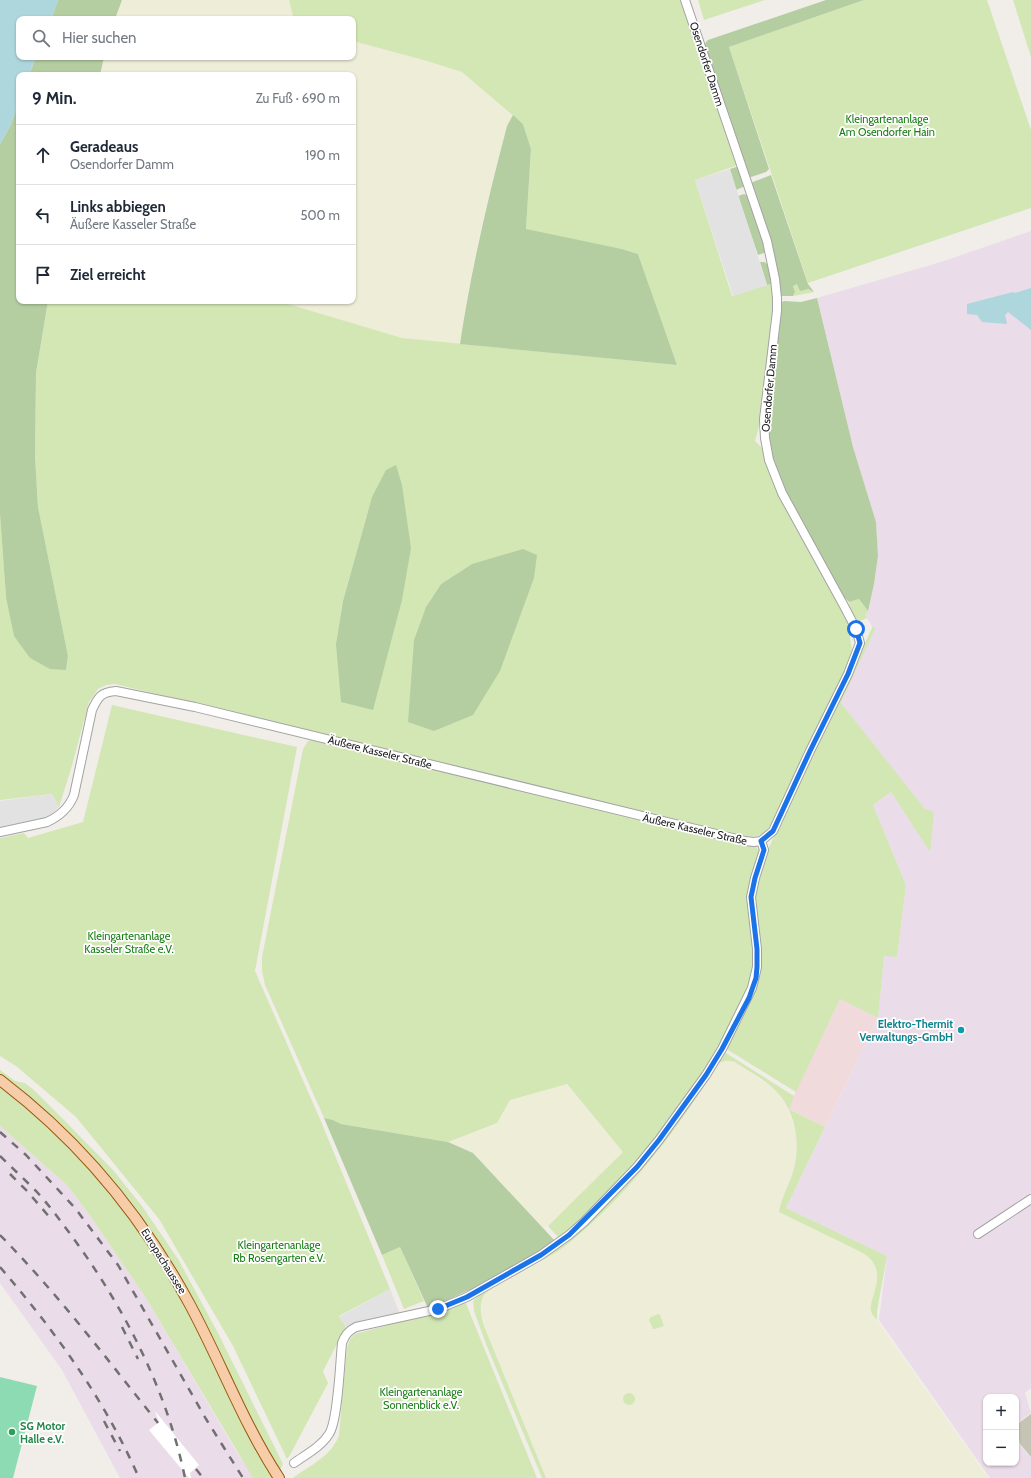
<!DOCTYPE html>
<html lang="de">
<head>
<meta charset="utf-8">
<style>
  :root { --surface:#fff; --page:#f6f6f7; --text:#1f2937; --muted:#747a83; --line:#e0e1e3 }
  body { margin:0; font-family:Cabin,sans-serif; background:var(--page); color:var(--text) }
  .controls { position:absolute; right:12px; bottom:12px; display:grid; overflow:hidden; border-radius:8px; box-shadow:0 1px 3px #0004 }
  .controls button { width:36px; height:36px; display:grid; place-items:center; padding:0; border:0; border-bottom:1px solid var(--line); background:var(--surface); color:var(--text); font:20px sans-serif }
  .stop { position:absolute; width:12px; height:12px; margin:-9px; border:3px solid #1a73e8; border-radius:50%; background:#fff }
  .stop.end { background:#1a73e8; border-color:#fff; box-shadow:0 1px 4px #0008 }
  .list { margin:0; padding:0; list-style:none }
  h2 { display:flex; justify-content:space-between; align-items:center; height:52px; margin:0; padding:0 16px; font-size:17px }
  h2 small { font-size:13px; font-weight:400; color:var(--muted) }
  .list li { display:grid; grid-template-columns:26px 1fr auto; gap:12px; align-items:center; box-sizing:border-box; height:60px; padding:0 16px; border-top:1px solid var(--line) }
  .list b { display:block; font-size:15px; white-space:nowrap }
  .list p { margin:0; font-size:13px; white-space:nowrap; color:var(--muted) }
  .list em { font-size:13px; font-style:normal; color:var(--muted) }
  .icon { flex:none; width:22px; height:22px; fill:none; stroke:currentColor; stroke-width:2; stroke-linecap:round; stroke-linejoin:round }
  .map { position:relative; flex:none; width:1031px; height:1478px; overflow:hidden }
  .search { position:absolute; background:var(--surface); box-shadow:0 1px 3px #0004; left:16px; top:16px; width:340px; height:44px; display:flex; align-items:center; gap:10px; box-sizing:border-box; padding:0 14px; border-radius:8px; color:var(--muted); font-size:15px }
  .panel { position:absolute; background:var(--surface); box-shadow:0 1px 3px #0004; left:16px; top:72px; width:340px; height:232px; border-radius:8px }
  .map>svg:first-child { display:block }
</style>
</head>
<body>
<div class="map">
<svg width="1031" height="1478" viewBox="0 0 1031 1478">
  <rect width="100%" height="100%" fill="#f1eee9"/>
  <!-- commercial -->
  <path fill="#f0dadc" d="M 840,999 L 878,1018 L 825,1127 L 788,1108 Z"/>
  <!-- industrial -->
  <path fill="#eadce9" d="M 1031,231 L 1031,1388 L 1025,1393 L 1031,1413 L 1016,1424 L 1016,1397 L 986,1397 L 986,1463 L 1016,1463 L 1016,1431 L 1019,1444 L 1031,1458 L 1031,1478 L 990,1478 L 879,1320 L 887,1256 L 786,1208 L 878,1018 L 884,955 L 897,957 L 906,885 L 873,805 L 891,792 L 930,851 L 925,810 L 841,703 L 874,629 L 865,615 L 868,611 L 874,584 L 878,556 L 876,522 L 853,447 L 817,298 L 941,262 Z
    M 0,1126 L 68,1186 L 91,1217 L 146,1298 L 236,1451 L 248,1469 L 257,1478 L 120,1478 L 62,1370 L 0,1283 Z"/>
  <!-- construction -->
  <path fill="#c6c4b5" d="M 1031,1414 L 1031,1457 L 1020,1444 L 1016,1425 Z"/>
  <!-- farmland -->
  <path fill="#eeedd7" d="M 122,0 L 289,0 L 293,16 L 298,19 L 115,19 Z
    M 353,41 L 427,61 L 462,72 L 513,115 L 507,126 L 481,227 L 465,308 L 460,344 L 402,338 L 278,301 L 353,301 L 353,75 L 100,75 L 104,57 L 353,57 Z
    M 726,1060 L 735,1062 L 771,1087 L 778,1093 L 785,1103 L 791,1118 L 796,1135 L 798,1149 L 795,1167 L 780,1212 L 863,1253 L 871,1258 L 876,1266 L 878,1275 L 877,1285 L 871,1305 L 872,1314 L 988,1478 L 546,1478 L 484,1326 L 481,1313 L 483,1295 L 488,1291 L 500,1283 L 555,1253 L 583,1231 L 613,1201 L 640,1172 L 664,1143 L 701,1092 L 718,1064 Z
    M 566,1084 L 623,1152 L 544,1229 L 473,1153 L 448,1142 L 497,1123 L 510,1100 Z"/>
  <!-- grass -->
  <path fill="#d3e7b4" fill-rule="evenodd" d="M 289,0 L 681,0 L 738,165 L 695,180 L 732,296 L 773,283 L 774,312 L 763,394 L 761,419 L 755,441 L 764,450 L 779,493 L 848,623 L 852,651 L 844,676 L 773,822 C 761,839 756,838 736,835 L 115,684 L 106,685 L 98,689 L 89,702 L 71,769 L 59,807 L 52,794 L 0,800 L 0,514 L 6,597 L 66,670 L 68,656 L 38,507 L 35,456 L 36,373 L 48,301 L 278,301 L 402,338 L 677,365 L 638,254 L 622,249 L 526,230 L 531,149 L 523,124 L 462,72 L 427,61 L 353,41 L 353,19 L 298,19 L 293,16 ZM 372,497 L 336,644 L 343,601 ZM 472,564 L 426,607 L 441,584 Z
    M 698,0 L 765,0 L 704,20 Z
    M 864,0 L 987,0 L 1031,130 L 1031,208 L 808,283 L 729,47 Z
    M 1013,0 L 1031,0 L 1031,57 Z
    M 797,284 L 814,292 L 793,296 L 795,292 L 793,286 Z
    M 859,599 L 868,611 L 865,615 L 867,618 L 860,621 L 854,619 L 850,610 L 849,602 Z
    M 873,626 L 875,629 L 841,703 L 925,809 L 934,812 L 930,852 L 891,792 L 873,805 L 906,885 L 897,957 L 884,956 L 878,1018 L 840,999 L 796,1092 L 728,1050 L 727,1046 L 747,1009 L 755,989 L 755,893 L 766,854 L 809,759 Z
    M 112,705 L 297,747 L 255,971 L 320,1119 L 390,1289 L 339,1316 L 346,1327 L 324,1369 L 323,1372 L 328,1383 L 290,1455 L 287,1459 L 233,1346 L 159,1219 L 76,1117 L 16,1066 L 0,1056 L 0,838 L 24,833 L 28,838 L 83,822 Z
    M 312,740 L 756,847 L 759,851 L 758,862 L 753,873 L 755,954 L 751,985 L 714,1058 L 696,1084 L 637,1163 L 589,1213 L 562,1237 L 558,1237 L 548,1226 L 623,1152 L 567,1084 L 510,1100 L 497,1123 L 448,1142 L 341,1124 L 333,1120 L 324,1118 L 265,985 L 262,971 L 262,957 L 303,749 L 308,741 Z
    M 726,1053 L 794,1096 L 789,1109 L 825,1127 L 786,1208 L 887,1256 L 877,1311 L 877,1320 C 875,1317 871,1314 871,1310 C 870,1306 872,1301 873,1297 C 879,1278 881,1265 863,1253 L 779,1212 C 781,1198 791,1182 794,1168 C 801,1144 795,1111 777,1092 C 766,1080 749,1072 735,1062 C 728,1060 724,1060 718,1064 C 677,1131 622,1203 560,1250 C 545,1260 489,1284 483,1297 C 479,1306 481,1317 484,1326 L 546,1478 L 542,1478 L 486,1344 L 474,1311 L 473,1301 L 485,1290 L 535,1263 L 560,1247 L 580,1231 L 640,1169 L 723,1054 Z
    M 0,1070 L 15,1081 L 25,1083 L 35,1091 L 65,1121 L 113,1170 L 142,1206 L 178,1259 L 218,1333 L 283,1464 L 280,1470 C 247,1415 223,1356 193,1300 C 145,1212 80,1135 0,1075 Z
    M 0,1086 L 35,1114 L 87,1165 L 135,1224 L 173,1283 L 272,1476 L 271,1478 L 253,1478 L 146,1298 L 91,1217 L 68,1186 L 0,1126 Z
    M 400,1247 L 424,1301 L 404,1309 L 382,1255 Z
    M 465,1301 L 537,1478 L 293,1478 C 309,1466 333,1455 339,1435 L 347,1347 L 350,1339 L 355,1334 L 440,1311 Z
    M 658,1314 L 660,1315 L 664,1326 L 655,1329 L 653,1329 L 649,1320 L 651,1317 Z
    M623 1399a6 6 0 1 1 12 0a6 6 0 1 1-12 0Z"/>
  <!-- forest -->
  <path fill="#b4cea1" d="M 58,0 L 122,0 L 115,19 L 51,19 Z
    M 826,0 L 864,0 L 729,47 L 769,169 L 766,172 L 751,177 L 745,174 L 704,47 L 706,42 L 708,40 Z
    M 36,57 L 104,57 L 100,75 L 29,75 Z
    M 19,103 L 19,301 L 48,301 L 36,373 L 35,456 L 38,507 L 68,656 L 66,670 L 50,669 L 30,658 L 14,636 L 6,597 L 0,514 L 0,144 L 10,126 Z
    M 513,115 L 523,124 L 531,149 L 526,229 L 622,249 L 638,254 L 677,365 L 460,344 C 471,270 488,198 507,126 Z
    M 739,166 L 745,184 L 743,187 L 736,190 L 730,169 Z
    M 771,175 L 808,284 L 814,292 L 808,289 L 800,291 L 797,284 L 793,286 L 795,292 L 793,296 L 781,296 L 750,183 Z
    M 744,194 L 749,196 L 766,248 L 764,253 L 758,255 L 738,196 Z
    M 760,262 L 764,262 L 769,265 L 773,283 L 767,285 Z
    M 817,298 L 853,447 L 876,522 L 878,556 L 874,584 L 868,611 L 859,599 L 849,602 L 842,595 L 785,490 L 776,470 L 771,451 L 767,430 L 767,408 L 780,303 L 784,301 L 801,302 Z
    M 396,465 L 402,485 L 411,548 L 402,600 L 373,710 L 341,702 L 336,644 L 343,601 L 372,497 L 386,470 Z
    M 523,549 L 537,555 L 534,578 L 500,671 L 473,715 L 434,731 L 408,722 L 414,640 L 426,607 L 441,584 L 472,564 Z
    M 324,1118 L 333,1120 L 341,1124 L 448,1142 L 473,1153 L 556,1242 C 516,1267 474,1290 430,1307 L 427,1306 L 400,1247 L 382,1255 Z"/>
  <!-- pitch -->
  <path fill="#8ddbb3" d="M 0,1377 L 37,1386 L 13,1478 L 0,1478 Z"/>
  <!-- parking -->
  <path fill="#e2e2e2" d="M 730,169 L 767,285 L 733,296 L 695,180 Z
    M 52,794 L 59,807 L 47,818 L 0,827 L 0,801 Z
    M 390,1289 L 400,1314 L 346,1327 L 339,1317 Z"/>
  <!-- water -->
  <path fill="#add7dc" d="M 0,0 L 58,0 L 51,19 L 19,19 L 19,57 L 36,57 L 29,75 L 19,75 L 19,103 L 10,126 L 0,144 Z
    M 1031,288 L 1031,330 L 1008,312 L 1005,315 L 1007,324 L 982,322 L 977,315 L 967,314 L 967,304 L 1013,292 L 1015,293 Z"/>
  <!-- pier -->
  <path fill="#fff" d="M 155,1411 L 199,1465 L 190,1473 L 191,1478 L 189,1478 L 149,1430 L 159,1422 Z"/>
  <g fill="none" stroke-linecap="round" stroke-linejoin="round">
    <defs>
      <path id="minor" d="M 0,832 L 47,822 C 60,816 69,808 74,795 L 92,710 C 98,697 101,692 116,691 L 195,707 L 745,841 L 754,842 L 761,841 L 773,831 L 810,751 L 848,674 L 860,643 L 856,629 L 844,606 L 782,493 L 769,460 L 765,438 L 764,419 L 777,311 L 777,298 L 775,279 L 767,241 L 685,0
        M 978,1234 L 1031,1199
        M 294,1463 C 305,1455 321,1447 329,1434 C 338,1421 340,1362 342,1343 C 345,1335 348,1331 356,1327 L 438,1309 L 467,1297 L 541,1255 L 569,1235 L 584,1222 L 637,1167 L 659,1140 L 706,1075 L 722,1049 L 752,988 L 757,967 L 757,949 L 751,897 L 755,878 L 764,850 L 761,841"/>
      <path id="major" d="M 0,1080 C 79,1140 142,1216 189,1303 C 220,1360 243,1423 279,1478"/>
    </defs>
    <!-- minor casing -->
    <use href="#minor" stroke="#a3a3a3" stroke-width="10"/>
    <!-- major casing -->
    <use href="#major" stroke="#96570a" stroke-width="12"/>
    <!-- minor -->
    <use href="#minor" stroke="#fff" stroke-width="8"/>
    <!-- major -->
    <use href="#major" stroke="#f7cca9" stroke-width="10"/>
    <!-- rail -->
    <path stroke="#707070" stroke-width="2.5" stroke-dasharray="8 8" stroke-linecap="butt" d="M 0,1132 L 26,1155 L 75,1208 L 118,1265 L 206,1419 L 243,1478
      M 0,1156 C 11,1167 22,1177 33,1188 C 47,1202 59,1219 71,1235 C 124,1307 167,1390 185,1478
      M 10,1174 L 27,1191 L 52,1220
      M 0,1235 C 57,1293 107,1359 158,1423
      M 0,1267 C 55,1331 105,1400 139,1478
      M 122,1327 L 138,1359
      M 104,1421 L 120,1451
      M 196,1469 L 203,1478"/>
  </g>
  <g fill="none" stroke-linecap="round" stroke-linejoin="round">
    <!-- route -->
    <path stroke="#1a73e8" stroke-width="5" d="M 438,1309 L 467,1297 L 541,1255 L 569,1235 L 637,1167 L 659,1140 L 706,1075 L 722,1049 L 749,998 L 756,978 L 757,967 L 757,949 L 751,897 L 755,878 L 764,850 L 761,841 L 773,831 L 810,751 L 848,674 L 860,643 L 856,629"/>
  </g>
  <!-- markers -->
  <circle fill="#0f9aa8" stroke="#fff" stroke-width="1.5" cx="961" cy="1030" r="4"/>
  <circle fill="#2e9e5b" stroke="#fff" stroke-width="1.5" cx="12" cy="1432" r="4"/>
  <g text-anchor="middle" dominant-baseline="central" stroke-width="3.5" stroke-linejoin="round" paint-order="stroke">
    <!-- street labels -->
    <g font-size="11" fill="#222" stroke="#fff">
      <text transform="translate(707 64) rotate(72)">Osendorfer Damm</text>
      <text transform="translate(769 388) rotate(-85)">Osendorfer Damm</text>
      <text transform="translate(380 752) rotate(14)">Äußere Kasseler Straße</text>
      <text transform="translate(695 829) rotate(13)">Äußere Kasseler Straße</text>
      <text transform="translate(164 1261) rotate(58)">Europachaussee</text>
    </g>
    <!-- park labels -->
    <g font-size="11" fill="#177d13" stroke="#fff">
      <text x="887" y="119">Kleingartenanlage<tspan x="887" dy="13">Am Osendorfer Hain</tspan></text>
      <text x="129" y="936">Kleingartenanlage<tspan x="129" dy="13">Kasseler Straße e.V.</tspan></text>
      <text x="279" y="1245">Kleingartenanlage<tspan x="279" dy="13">Rb Rosengarten e.V.</tspan></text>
      <text x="421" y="1392">Kleingartenanlage<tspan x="421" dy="13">Sonnenblick e.V.</tspan></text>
    </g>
    <!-- culture labels -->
    <g font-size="11" font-weight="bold" fill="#0d838f" stroke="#fff" text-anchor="end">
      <text x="953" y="1024">Elektro-Thermit<tspan x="953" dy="13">Verwaltungs-GmbH</tspan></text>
    </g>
    <!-- leisure labels -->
    <g font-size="11" font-weight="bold" fill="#27864d" stroke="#fff" text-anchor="start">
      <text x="20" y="1426">SG Motor<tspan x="20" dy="13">Halle e.V.</tspan></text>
    </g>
  </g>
</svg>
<div class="controls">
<button>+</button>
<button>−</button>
</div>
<div class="stop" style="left:856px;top:629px"></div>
<div class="stop end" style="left:438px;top:1309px"></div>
<div class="search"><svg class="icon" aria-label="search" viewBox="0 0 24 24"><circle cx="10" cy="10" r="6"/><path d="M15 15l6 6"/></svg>Hier suchen</div>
<section class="panel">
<h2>9 Min.<small>Zu Fuß · 690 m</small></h2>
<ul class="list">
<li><svg class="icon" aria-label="ahead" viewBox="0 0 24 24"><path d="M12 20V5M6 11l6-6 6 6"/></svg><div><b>Geradeaus</b><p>Osendorfer Damm</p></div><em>190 m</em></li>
<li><svg class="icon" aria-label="left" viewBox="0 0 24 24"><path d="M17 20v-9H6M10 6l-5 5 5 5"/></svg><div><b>Links abbiegen</b><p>Äußere Kasseler Straße</p></div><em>500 m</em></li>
<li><svg class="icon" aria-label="arrive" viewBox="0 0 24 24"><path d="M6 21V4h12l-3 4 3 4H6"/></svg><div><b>Ziel erreicht</b></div></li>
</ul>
</section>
</div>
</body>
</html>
